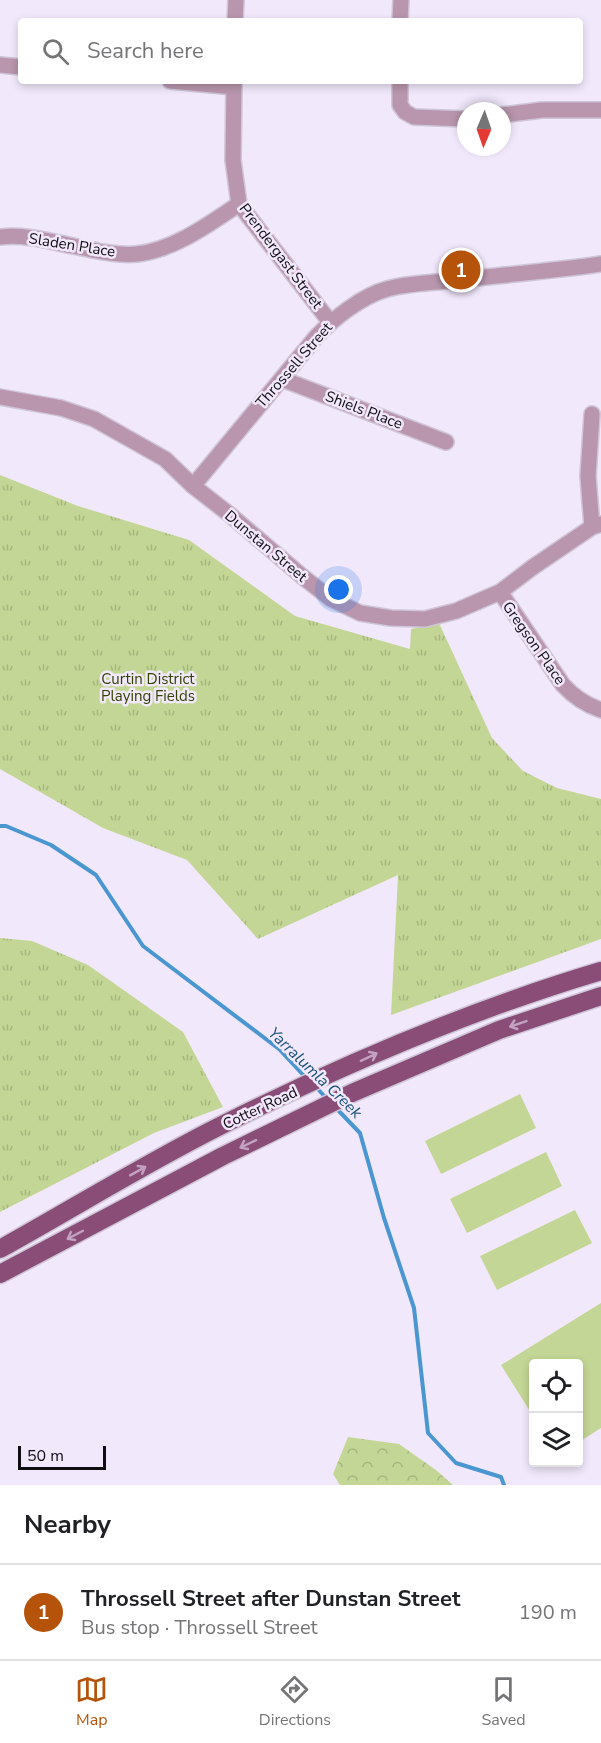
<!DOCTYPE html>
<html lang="en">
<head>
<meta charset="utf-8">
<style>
  :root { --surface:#fff; --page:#f6f6f6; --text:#202124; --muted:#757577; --line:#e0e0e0; --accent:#b45309 }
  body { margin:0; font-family:"Nunito Sans",sans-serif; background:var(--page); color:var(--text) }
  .controls { position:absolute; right:18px; bottom:18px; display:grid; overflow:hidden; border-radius:6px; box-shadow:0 3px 9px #0003 }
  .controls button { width:54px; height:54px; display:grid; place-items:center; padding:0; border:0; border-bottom:2px solid var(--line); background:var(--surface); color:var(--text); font:30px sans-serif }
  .compass { position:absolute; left:457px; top:102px; width:54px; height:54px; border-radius:50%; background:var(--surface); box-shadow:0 3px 9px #0003; rotate:182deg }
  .scale { position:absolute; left:18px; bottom:15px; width:88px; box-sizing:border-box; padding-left:6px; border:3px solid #0f0c12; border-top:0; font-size:16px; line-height:21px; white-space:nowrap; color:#0f0c12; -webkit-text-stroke:4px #f2e8fc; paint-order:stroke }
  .you { position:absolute; left:339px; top:590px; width:21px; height:21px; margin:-15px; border:4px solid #fff; border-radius:50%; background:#1a73e8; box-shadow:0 0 0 9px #1a73e833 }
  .badge { display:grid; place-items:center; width:39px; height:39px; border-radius:50%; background:var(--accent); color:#fff; font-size:20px; font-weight:700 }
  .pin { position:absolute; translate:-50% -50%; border:3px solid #fff; box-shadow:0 2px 6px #0006 }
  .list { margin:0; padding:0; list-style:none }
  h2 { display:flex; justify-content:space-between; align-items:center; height:78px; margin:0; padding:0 24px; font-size:26px }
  h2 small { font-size:20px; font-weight:400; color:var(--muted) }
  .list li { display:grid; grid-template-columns:39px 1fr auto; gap:18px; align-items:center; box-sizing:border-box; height:96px; padding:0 24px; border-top:2px solid var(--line) }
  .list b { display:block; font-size:22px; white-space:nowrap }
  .list p { margin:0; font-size:20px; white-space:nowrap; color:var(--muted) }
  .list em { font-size:20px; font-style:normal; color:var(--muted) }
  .icon { flex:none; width:33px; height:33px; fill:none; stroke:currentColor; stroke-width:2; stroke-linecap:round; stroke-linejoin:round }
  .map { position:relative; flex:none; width:601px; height:1485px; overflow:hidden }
  .search { position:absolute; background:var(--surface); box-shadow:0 3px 9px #0003; left:18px; right:18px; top:18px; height:66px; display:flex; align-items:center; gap:15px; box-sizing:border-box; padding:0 21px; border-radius:6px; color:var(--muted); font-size:22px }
  .sheet { height:174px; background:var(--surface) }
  nav { display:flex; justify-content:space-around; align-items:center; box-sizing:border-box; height:84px; border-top:2px solid var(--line); background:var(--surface); font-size:16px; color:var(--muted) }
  nav a { display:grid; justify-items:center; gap:3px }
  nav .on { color:var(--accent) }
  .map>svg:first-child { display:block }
</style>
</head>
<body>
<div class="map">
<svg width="601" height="1485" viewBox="0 0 601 1485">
  <defs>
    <pattern id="grass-tufts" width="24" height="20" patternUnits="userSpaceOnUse" patternTransform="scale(1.5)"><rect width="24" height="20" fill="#c3d695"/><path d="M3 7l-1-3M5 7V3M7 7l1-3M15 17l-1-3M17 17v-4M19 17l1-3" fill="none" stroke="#a6b67f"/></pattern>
    <pattern id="forest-crowns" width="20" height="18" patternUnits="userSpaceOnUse" patternTransform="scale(1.5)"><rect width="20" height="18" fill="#c3d695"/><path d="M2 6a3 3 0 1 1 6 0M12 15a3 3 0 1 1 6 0" fill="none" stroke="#a6b67f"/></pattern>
  </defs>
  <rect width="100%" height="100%" fill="#f2e8fc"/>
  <!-- grass -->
  <path fill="url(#grass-tufts)" d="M 0,475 L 78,506 L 189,540 L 295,616 L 410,649 L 411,629 L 439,623 L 492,738 L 523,771 L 557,788 L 601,799 L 601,939 L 391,1015 L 398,875 L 258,939 L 187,860 L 103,828 L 0,769 Z
    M 0,938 L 32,941 L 88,965 L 183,1032 L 223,1107 L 154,1133 L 0,1212 Z"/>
  <!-- forest -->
  <path fill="url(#forest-crowns)" d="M 348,1437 L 399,1444 L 436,1470 L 453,1485 L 340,1485 L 333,1474 Z"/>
  <!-- pitch -->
  <path fill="#c3d695" d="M 520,1094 L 536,1128 L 441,1174 L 425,1141 Z
    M 546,1152 L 562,1186 L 467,1233 L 450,1199 Z
    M 575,1210 L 592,1243 L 497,1290 L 480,1256 Z
    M 601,1303 L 601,1428 L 579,1442 L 578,1364 L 534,1364 L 533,1416 L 501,1365 Z"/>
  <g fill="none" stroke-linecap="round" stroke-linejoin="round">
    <!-- stream -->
    <path stroke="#4a96d0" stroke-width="4" d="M 0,826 L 6,826 L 51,845 L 96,875 L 143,946 L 279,1049 L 306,1078
      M 316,1087 L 327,1099
      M 335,1107 L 360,1133 L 384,1218 L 414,1308 L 428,1433 L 456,1463 L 501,1477 L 504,1485"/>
    <defs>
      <path id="minor" d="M 235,21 L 236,0
        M 400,21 L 401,0
        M 0,65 L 21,67
        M 170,81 L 234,87
        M 234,81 L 233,160 L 239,204 L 330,322
        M 400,81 L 400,105 L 405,112 L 414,117 L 466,119
        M 502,115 L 542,110 L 601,110
        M 0,237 C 24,234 49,241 73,246 C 94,250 115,256 137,254 C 174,250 209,224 239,204
        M 282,379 L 446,442
        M 0,397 L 61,408 L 94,419 L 165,459 L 193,486 L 229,514 L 303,577 L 331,599 L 360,613 L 391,618 L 425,619 L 456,611 L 500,592 L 533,567 L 592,527 L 601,524
        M 592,414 L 588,476 L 592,527
        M 193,486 L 316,337 C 334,318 362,296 387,289 C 409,283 433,283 456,280 C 504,275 553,271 601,264
        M 500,592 L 563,685 C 574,697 586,705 601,710"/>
      <path id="primary" d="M 0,1249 C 74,1208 146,1163 222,1125 C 344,1064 470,1010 601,971
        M 0,1274 L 223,1156 L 352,1093 L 499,1030 L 601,996"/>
    </defs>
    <!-- minor casing -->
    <use href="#minor" stroke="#cec5d7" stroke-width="18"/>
    <!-- primary casing -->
    <use href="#primary" stroke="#cec5d7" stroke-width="21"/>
    <!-- minor -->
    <use href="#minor" stroke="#b996ad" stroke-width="15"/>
    <!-- primary -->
    <use href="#primary" stroke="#894d78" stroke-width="18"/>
  </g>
  <!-- one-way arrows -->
  <defs><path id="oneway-shaft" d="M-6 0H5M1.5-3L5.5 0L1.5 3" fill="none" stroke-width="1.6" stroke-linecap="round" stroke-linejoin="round" transform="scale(1.5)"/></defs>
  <g stroke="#c3a2c1">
    <use href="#oneway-shaft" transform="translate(518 1024) rotate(161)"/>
    <use href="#oneway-shaft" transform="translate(369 1057) rotate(-25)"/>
    <use href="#oneway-shaft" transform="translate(248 1144) rotate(154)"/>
    <use href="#oneway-shaft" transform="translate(138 1171) rotate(-29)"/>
    <use href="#oneway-shaft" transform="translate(75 1235) rotate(152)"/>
  </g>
  <g text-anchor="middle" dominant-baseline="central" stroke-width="5" stroke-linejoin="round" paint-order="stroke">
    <!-- street labels -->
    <g font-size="15" fill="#0f0c12" stroke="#f2e8fc">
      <text transform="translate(72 245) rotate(9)">Sladen Place</text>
      <text transform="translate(281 256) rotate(53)">Prendergast Street</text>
      <text transform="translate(294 365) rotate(-49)">Throssell Street</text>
      <text transform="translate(364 410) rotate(21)">Shiels Place</text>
      <text transform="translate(266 546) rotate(40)">Dunstan Street</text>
      <text transform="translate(534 643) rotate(55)">Gregson Place</text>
      <text transform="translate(260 1108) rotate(-25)">Cotter Road</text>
    </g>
    <!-- park labels -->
    <g font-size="15" fill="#334100" stroke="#f2e8fc">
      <text x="148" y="679">Curtin District<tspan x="148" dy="17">Playing Fields</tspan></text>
    </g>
    <!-- water labels -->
    <g font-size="16" font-style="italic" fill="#1b527a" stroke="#f2e8fc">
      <text transform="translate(315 1073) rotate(44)">Yarralumla Creek</text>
    </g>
  </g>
</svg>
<div class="controls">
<button><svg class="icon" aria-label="locate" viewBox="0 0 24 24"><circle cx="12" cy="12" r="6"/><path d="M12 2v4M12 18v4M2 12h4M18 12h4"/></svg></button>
<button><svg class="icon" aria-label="layers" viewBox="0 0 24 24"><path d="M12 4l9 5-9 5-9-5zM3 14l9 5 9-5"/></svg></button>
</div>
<svg class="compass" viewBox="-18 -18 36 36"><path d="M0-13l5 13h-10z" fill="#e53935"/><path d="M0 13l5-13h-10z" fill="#757577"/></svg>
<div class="scale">50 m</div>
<div class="you"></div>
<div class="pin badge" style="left:461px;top:270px">1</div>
<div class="search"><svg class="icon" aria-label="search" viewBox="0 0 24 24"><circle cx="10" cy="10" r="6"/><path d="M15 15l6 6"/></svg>Search here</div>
</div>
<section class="sheet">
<h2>Nearby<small></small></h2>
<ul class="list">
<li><span class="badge">1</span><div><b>Throssell Street after Dunstan Street</b><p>Bus stop · Throssell Street</p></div><em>190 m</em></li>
</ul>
</section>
<nav>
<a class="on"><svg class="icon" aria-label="map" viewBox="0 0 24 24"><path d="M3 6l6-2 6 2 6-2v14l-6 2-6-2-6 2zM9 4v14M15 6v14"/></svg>Map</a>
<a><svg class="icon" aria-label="directions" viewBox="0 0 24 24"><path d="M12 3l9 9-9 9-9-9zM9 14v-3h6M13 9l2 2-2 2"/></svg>Directions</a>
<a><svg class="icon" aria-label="saved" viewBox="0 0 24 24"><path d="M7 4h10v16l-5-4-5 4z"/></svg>Saved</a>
</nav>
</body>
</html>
